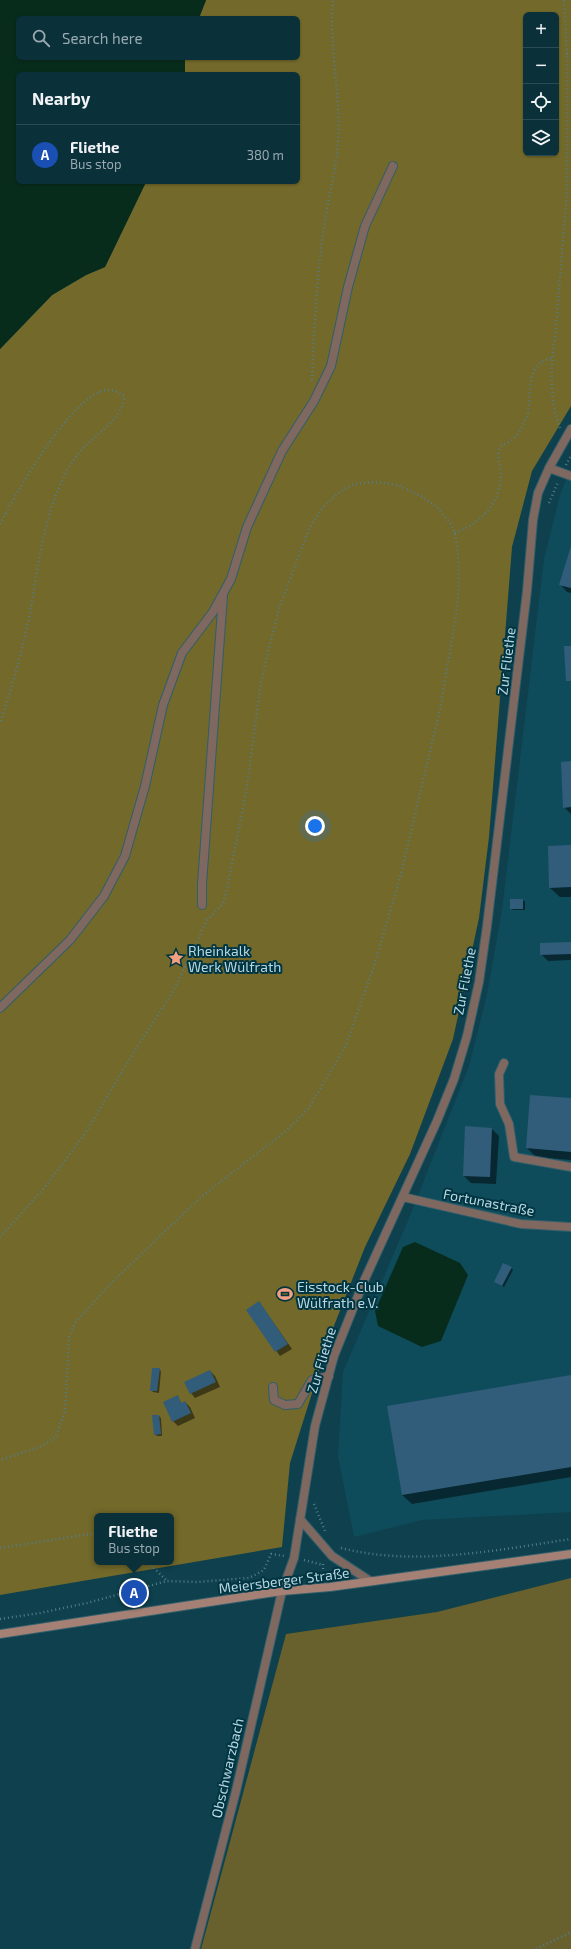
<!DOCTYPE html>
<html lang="en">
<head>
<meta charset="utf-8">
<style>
  :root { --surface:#0a303a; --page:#133842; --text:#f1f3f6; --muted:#99a9af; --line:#2a4b54; --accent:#95b2f1 }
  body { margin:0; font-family:"Exo 2",sans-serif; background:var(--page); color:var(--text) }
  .controls { position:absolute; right:12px; top:12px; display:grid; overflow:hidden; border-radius:6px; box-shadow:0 1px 3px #0004 }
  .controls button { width:36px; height:36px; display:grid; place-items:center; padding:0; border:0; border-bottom:1px solid var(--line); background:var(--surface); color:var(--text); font:20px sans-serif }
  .you { position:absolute; left:315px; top:826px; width:14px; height:14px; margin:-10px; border:3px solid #fff; border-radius:50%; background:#1a73e8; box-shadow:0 0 0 6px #1a73e833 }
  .badge { display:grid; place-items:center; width:26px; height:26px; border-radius:50%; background:var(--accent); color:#fff; font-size:13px; font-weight:700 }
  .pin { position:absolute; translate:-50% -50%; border:2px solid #fff; box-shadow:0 1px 4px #0006 }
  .popup { position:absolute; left:94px; top:1513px; width:80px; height:52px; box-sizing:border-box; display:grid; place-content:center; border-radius:6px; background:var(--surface); filter:drop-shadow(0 1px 3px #0005); font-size:13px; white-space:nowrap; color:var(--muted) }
  .popup b { font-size:15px; color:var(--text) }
  .popup::after { content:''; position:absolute; left:50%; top:100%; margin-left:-8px; border:8px solid transparent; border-top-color:var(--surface) }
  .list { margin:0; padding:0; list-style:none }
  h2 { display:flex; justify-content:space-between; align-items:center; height:52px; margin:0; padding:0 16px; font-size:17px }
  h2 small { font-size:13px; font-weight:400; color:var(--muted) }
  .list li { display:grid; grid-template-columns:26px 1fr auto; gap:12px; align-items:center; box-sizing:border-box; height:60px; padding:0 16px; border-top:1px solid var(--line) }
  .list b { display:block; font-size:15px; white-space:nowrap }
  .list p { margin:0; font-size:13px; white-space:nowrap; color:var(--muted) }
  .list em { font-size:13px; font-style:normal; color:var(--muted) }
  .icon { flex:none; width:22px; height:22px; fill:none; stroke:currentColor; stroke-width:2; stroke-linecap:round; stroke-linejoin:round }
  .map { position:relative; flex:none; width:571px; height:1949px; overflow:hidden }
  .search { position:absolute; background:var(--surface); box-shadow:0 1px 3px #0004; left:16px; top:16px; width:284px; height:44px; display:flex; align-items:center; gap:10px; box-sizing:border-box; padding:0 14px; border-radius:6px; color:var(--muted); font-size:15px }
  .panel { position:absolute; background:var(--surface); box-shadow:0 1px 3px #0004; left:16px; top:72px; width:284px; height:112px; border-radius:6px }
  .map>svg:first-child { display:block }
</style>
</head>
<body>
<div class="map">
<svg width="571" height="1949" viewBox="0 0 571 1949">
  <rect width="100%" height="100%" fill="#0e404d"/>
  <!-- built -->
  <path fill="#0e4c5c" d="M 571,468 L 571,1512 L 422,1520 L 354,1537 L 338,1456 L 343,1372 L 409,1218 L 469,1066 L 487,994 L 502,910 L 544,559 L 560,495 Z"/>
  <!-- green -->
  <path fill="#68602d" d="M 571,1578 L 571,1949 L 201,1949 L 286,1634 L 437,1612 Z"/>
  <!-- forest -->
  <path fill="#73692a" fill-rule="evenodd" d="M 206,0 L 571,0 L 571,406 L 532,471 L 512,547 L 489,837 L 479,918 L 453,1039 L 410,1154 L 365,1247 L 330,1336 L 290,1463 L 282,1547 L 0,1595 L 0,349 L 52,295 L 86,275 L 105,267 L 146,182 L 298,182 L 298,74 L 185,74 L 185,58 L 298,58 L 298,18 L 199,18 ZM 526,15 L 556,15 L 556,153 L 526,153 ZM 97,1516 L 171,1516 L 171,1562 L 97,1562 Z"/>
  <!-- water -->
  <path fill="#082c1c" d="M 0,0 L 206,0 L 199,18 L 18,18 L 18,58 L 185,58 L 185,74 L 18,74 L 18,182 L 146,182 L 105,267 L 86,275 L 52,295 L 0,349 Z
    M 415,1242 L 460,1263 L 468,1275 L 441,1341 L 422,1347 L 378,1326 L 375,1311 L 403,1247 Z"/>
  <!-- shadow -->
  <path fill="#0007" d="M 571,548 L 571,593 L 567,592 L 560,584 Z
    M 571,762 L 571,814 L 564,807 Z
    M 571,846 L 571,897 L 560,897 L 550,888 Z
    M 523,900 L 525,902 L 525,910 L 513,910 L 511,908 Z
    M 571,943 L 571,960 L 548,961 L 541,954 Z
    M 571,1099 L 571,1160 L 536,1157 L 527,1148 Z
    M 492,1129 L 499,1136 L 496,1184 L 471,1183 L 464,1176 Z
    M 511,1268 L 513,1270 L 504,1287 L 495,1282 Z
    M 259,1302 L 292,1349 L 280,1356 L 247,1310 Z
    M 159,1369 L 161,1371 L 159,1393 L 153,1392 L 151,1390 Z
    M 210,1371 L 215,1376 L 220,1387 L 195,1398 L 191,1393 Z
    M 571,1376 L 571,1477 L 412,1504 L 402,1495 Z
    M 177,1396 L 182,1404 L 185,1402 L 190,1407 L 195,1418 L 178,1426 L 173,1421 Z
    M 159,1416 L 161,1418 L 162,1436 L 157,1436 L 155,1434 Z"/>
  <!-- building -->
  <path fill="#315d7b" d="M 571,546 L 571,588 L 559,585 Z
    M 564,646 L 571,646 L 571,681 L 566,681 Z
    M 571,761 L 571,807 L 563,808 L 561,762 Z
    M 571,845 L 571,887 L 549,888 L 548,846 Z
    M 510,899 L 523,899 L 523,909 L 510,909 Z
    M 571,942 L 571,954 L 540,955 L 540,943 Z
    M 530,1095 L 571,1098 L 571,1152 L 526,1148 Z
    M 465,1126 L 492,1128 L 490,1177 L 463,1176 Z
    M 503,1263 L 512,1267 L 502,1286 L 494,1282 Z
    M 259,1301 L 288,1344 L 275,1352 L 246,1310 Z
    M 152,1368 L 160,1368 L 157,1391 L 150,1391 Z
    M 210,1370 L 216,1382 L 190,1394 L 184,1382 Z
    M 571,1375 L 571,1467 L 402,1495 L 387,1406 Z
    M 178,1395 L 181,1403 L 185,1401 L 191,1413 L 172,1422 L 163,1402 Z
    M 152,1415 L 159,1415 L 161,1434 L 154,1435 Z"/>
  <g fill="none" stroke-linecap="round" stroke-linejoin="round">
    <defs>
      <path id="service" d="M 202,905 L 202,884 L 223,596
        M 0,1008 L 70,940 L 104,896 L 125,856 L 145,786 L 163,705 L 182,653 L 213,612 L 231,579 L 247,527 L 282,451 L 314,401 L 331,366 L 348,287 L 365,226 L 393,166
        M 504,1063 L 499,1074 L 500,1104 L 509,1124 L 514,1157 L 571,1167
        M 273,1387 L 274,1400 L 285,1405 L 298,1404 L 312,1380 L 329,1376"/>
      <path id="minor" d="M 549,468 L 571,476
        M 403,1197 L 521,1224 L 571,1227
        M 300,1519 L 332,1556 L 370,1581
        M 195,1949 L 236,1791 L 282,1591 L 294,1558 L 315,1426 L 334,1356 L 364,1281 L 437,1121 L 454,1079 L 467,1036 L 479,982 L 487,926 L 527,591 L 533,520 L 538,493 L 549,468 L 571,429"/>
      <path id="secondary" d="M 0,1634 L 282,1591 L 330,1587 L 571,1554"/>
    </defs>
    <!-- service casing -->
    <use href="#service" stroke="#305e6b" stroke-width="10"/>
    <!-- minor casing -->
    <use href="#minor" stroke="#305e6b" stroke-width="10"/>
    <!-- secondary casing -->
    <use href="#secondary" stroke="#305e6b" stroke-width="10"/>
    <!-- path -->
    <path stroke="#537d89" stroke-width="2.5" stroke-dasharray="1 3" stroke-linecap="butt" d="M 567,54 L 571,54
      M 312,380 C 314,329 317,277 324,226 C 328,198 336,171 338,142 C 341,95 329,48 333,0
      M 560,428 C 550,403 550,365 555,339 L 567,192 L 567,54 L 564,0
      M 566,465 L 571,456
      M 549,503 L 558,482
      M 0,524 C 16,494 72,393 107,390 C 113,389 119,393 124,396 C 124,417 97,434 84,447 C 74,458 67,470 61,483 C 42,525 37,574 29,618 C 21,655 12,688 0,723
      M 455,533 C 482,523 501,502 501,472 C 500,464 497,458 499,450 C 501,443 508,444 513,439 C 519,433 524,424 527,416 C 532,400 526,375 540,363 C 543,361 548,359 551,358
      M 0,1237 L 45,1187 L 84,1135 L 137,1047 L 174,990 L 207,920 L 223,904 L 227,888 L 246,793 L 261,681 L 279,608 L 309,529 L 323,507 L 338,493 L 354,484 L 375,482 L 398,485 L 421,496 L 437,507 L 449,521 L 455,533 L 458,552 L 459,587 L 456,616 L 440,709 L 400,878 L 373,969 L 346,1045 L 308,1109 L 287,1130 L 201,1197 L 109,1285 L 75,1323 L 69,1337 L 65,1411 L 56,1437 L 40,1447 L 0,1460
      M 314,1504 L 325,1531
      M 0,1548 L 97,1533
      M 341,1548 C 415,1567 497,1550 571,1539
      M 304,1560 L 323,1565
      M 148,1562 L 166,1580
      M 323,1564 L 323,1577
      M 0,1619 L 40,1613 L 87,1603 L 167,1581 L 197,1582 L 249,1578 L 264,1570 L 271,1554 L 285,1556
      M 536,1949 L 571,1932"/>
    <!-- service -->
    <use href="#service" stroke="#7e6860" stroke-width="8"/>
    <!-- minor -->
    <use href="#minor" stroke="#7e6860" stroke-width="8"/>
    <!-- secondary -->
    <use href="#secondary" stroke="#a58175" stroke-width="8"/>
  </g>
  <!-- icons -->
  <defs>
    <symbol id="sight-bare" viewBox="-9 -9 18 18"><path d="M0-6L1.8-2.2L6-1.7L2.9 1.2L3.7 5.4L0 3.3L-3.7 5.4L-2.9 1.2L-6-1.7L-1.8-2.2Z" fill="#f3a082" stroke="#003542" stroke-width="2.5" paint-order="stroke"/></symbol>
    <symbol id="stadium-bare" viewBox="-9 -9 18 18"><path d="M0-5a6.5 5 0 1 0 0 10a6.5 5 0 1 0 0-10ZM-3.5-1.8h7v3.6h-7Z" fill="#f3a082" stroke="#003542" stroke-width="2.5" paint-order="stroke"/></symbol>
  </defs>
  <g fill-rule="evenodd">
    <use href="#sight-bare" x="165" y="947" width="22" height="22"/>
    <use href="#stadium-bare" x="274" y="1283" width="22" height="22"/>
  </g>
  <g text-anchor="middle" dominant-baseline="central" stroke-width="4" stroke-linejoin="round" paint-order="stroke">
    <!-- street labels -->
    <g font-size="14" fill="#b9d7e2" stroke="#003542">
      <text transform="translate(506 661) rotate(-83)">Zur Fliethe</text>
      <text transform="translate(464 981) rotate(-79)">Zur Fliethe</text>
      <text transform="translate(489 1202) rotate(11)">Fortunastraße</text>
      <text transform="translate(321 1360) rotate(-73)">Zur Fliethe</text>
      <text transform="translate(284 1580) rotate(-7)">Meiersberger Straße</text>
      <text transform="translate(227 1768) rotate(-77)">Obschwarzbach</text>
    </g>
    <!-- poi labels -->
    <g font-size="14" fill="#b9d7e2" stroke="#003542" text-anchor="start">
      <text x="188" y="950">Rheinkalk<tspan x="188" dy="16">Werk Wülfrath</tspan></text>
      <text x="297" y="1286">Eisstock-Club<tspan x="297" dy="16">Wülfrath e.V.</tspan></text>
    </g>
  </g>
</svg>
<div class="controls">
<button>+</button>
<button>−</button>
<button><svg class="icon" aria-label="locate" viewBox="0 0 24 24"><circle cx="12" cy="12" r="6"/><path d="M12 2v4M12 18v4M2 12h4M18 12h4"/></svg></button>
<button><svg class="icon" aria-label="layers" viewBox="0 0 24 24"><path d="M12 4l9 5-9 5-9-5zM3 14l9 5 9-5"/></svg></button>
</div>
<div class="you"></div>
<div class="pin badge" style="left:134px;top:1593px;background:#1a4fb4">A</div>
<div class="popup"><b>Fliethe</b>Bus stop</div>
<div class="search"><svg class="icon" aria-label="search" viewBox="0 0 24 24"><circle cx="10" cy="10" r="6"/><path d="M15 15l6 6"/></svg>Search here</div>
<section class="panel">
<h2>Nearby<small></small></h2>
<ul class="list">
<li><span class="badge" style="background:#1a4fb4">A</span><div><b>Fliethe</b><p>Bus stop</p></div><em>380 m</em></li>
</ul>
</section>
</div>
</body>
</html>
